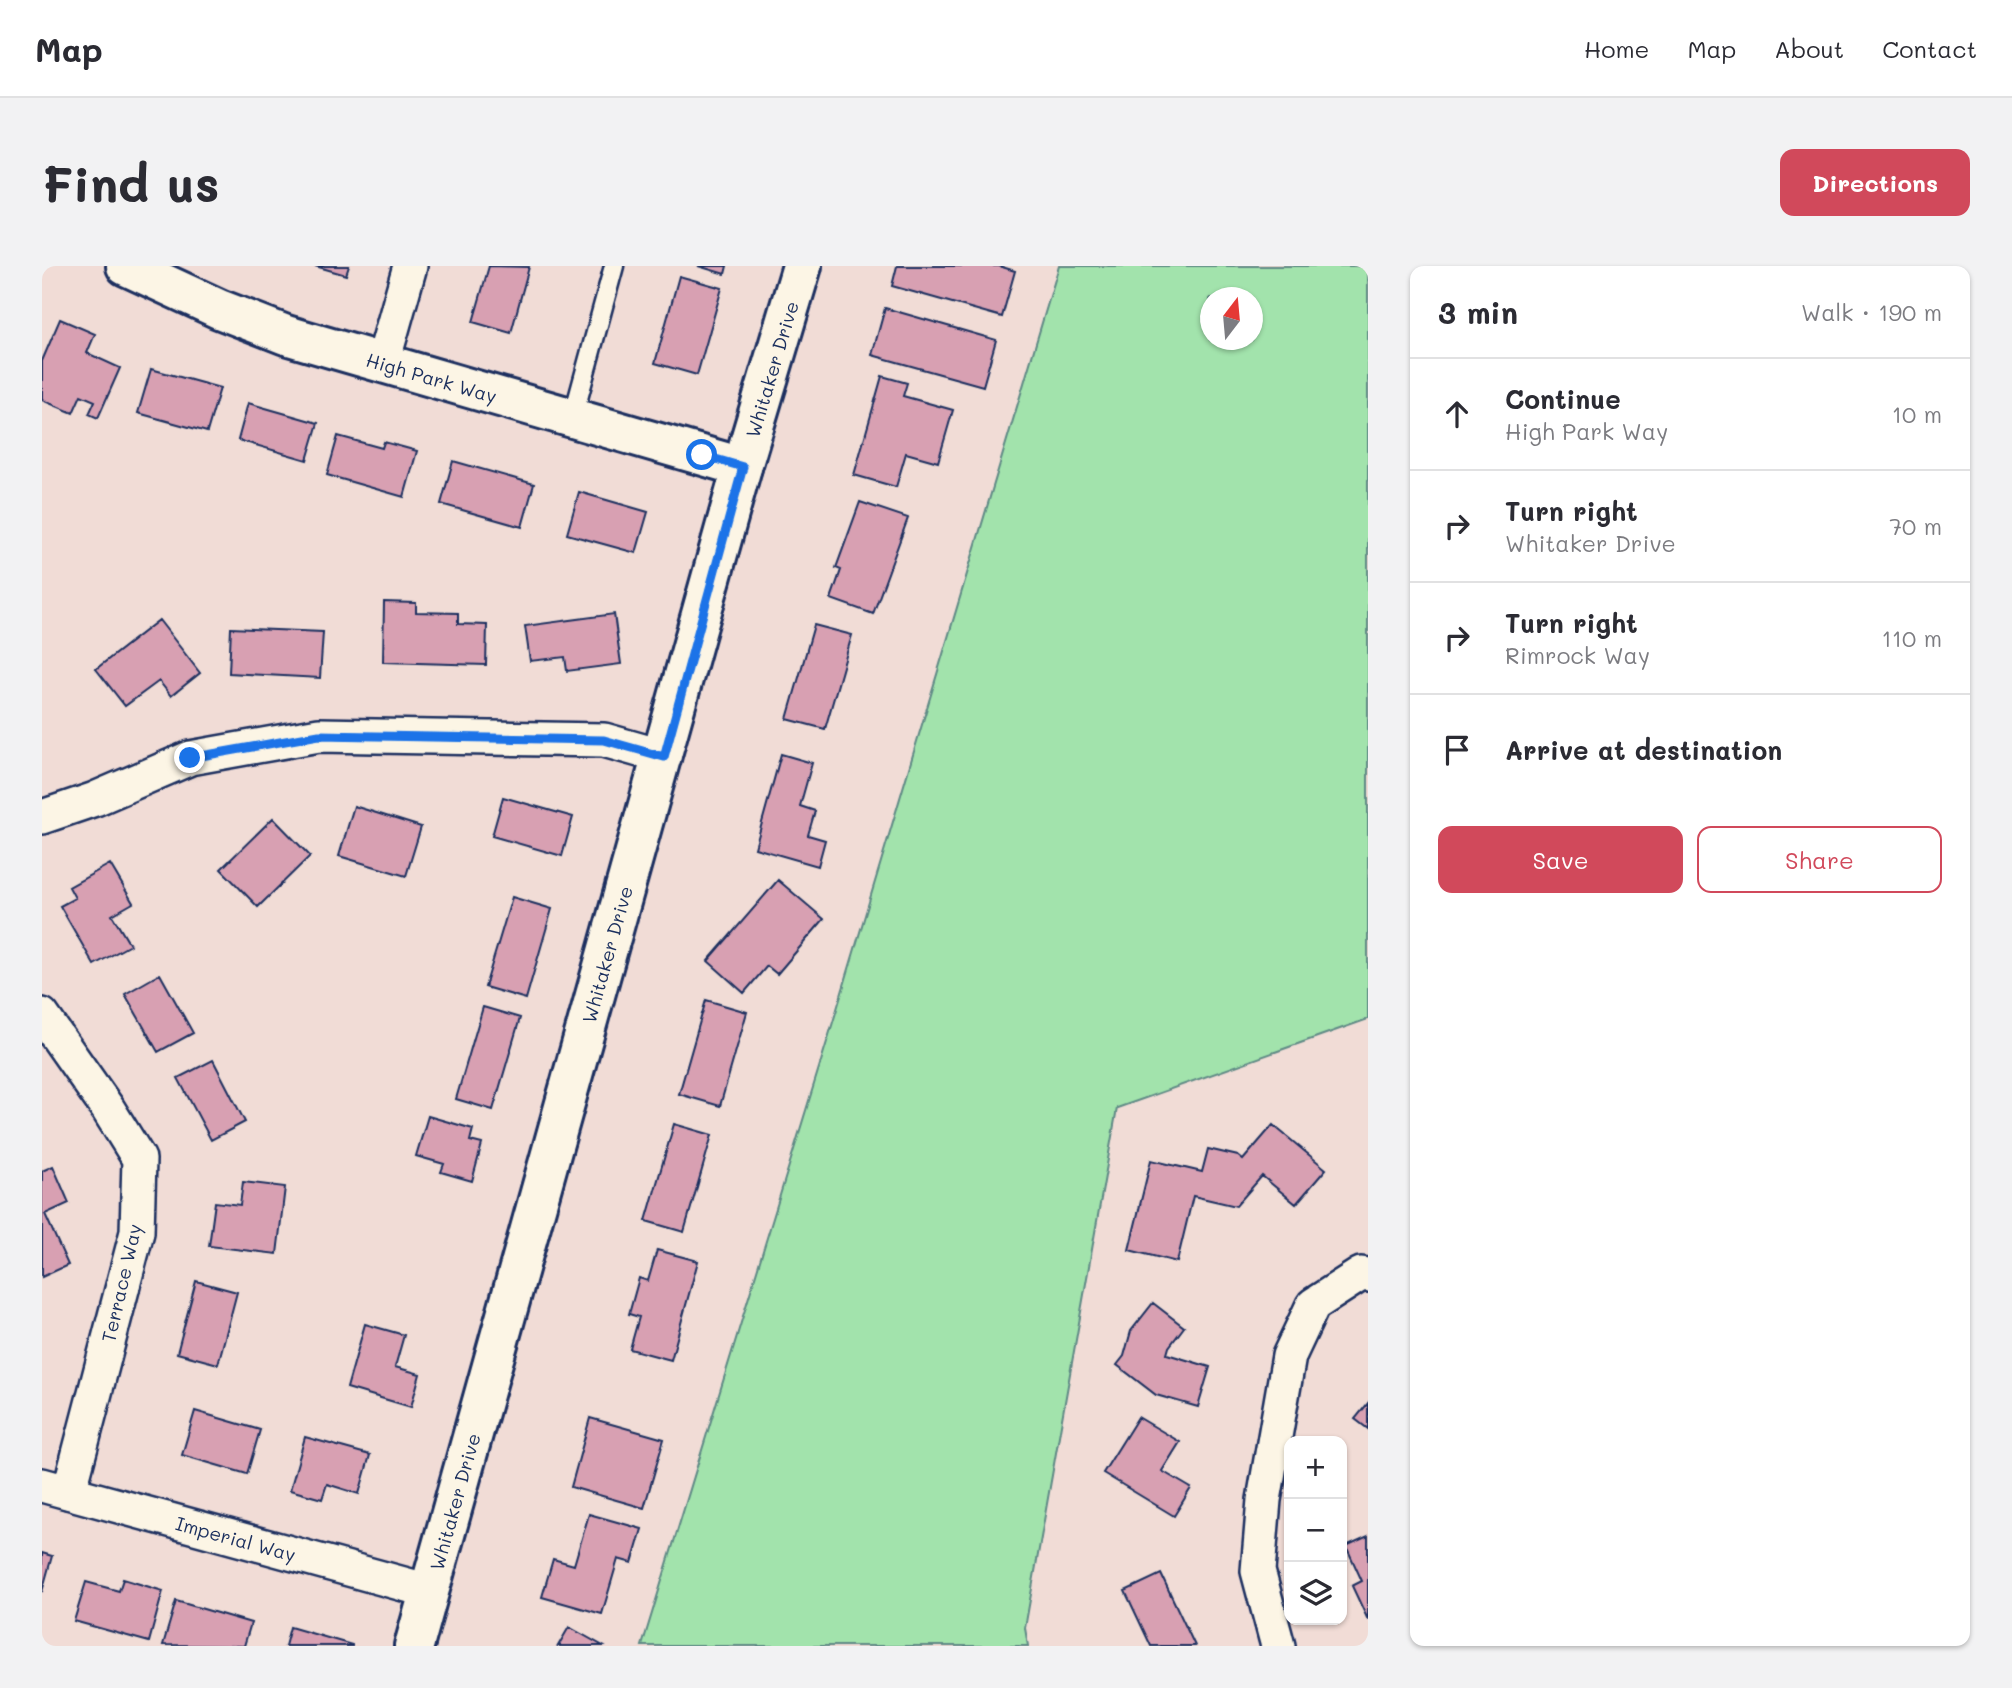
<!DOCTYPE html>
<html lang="en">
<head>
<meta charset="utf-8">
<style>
  :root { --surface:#fff; --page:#f2f2f3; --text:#2b2b33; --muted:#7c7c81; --line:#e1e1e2; --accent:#d1495b }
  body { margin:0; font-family:Mali,sans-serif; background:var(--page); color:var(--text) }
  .controls { position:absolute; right:21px; bottom:21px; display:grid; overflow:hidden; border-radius:14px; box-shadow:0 2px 5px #0004 }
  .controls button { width:63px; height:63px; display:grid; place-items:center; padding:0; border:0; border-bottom:2px solid var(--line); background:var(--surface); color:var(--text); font:35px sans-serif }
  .compass { position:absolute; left:1158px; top:21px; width:63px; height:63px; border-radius:50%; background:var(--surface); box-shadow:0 2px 5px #0004; rotate:16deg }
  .stop { position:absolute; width:21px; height:21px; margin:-16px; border:5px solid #1a73e8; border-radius:50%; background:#fff }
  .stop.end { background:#1a73e8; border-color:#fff; box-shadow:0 2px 7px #0008 }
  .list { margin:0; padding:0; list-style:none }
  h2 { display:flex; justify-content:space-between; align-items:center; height:91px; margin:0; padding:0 28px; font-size:30px }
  h2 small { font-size:23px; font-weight:400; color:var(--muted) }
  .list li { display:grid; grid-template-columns:46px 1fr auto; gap:21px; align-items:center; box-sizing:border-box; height:112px; padding:0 28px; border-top:2px solid var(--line) }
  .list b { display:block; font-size:26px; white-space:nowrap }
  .list p { margin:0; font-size:23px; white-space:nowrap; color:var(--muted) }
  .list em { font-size:23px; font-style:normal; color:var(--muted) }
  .actions { display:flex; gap:14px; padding:21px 28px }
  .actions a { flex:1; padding:16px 0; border:2px solid var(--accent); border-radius:14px; text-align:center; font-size:24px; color:var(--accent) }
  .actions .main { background:var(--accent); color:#fff }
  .icon { flex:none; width:38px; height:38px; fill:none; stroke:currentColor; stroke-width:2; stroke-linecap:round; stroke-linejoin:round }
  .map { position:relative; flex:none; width:1326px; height:1380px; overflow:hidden; border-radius:14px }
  header { display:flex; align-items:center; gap:42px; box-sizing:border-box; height:98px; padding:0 35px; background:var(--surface); border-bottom:2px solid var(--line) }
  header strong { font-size:33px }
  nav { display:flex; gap:38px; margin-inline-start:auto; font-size:24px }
  .intro { display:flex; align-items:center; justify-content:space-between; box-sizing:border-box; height:168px; padding:0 42px }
  h1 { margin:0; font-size:49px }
  .button { padding:18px 32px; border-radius:14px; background:var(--accent); color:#fff; font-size:24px; font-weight:700 }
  main { display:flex; gap:42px; padding:0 42px }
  aside { flex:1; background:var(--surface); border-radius:14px; box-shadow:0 2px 5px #0004 }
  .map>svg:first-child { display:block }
</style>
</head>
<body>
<header>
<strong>Map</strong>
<nav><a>Home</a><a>Map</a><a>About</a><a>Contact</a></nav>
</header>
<div class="intro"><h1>Find us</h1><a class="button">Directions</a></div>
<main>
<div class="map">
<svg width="1326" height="1380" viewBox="0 0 1326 1380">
  <rect width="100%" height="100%" fill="#f1dcd6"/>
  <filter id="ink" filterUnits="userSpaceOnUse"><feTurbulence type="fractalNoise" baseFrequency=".0143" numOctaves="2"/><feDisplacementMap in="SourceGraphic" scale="14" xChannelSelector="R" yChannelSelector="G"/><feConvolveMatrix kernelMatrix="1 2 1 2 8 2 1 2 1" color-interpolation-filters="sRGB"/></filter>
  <g filter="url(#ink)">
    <!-- green -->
    <path fill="#a2e3ac" stroke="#5e8985" stroke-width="2" fill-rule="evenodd" d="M 1017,0 L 1326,0 L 1326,753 L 1075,842 L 983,1362 L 986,1380 L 600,1380 L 795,743 ZM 1168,32 L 1210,32 L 1210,74 L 1168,74 Z"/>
    <!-- building -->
    <path fill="#d8a0b2" stroke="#1b2f5e" stroke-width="2" d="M 273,0 L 307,0 L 304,9 Z
      M 447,0 L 487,1 L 469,67 L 431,56 Z
      M 656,0 L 685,0 L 683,8 Z
      M 855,0 L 957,0 L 973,5 L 960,51 L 850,20 Z
      M 637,10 L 680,22 L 655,109 L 613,97 Z
      M 843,42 L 954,74 L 941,120 L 830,89 Z
      M 18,53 L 53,68 L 45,87 L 78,102 L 56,152 L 47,148 L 53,135 L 39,129 L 31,147 L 0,134 L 0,95 Z
      M 109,103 L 178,122 L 165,166 L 96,147 Z
      M 840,110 L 865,117 L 861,130 L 911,144 L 896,196 L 864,187 L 854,221 L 812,209 Z
      M 206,137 L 276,157 L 265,194 L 196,174 Z
      M 296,170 L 340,182 L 342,176 L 375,185 L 362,231 L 285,209 Z
      M 411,195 L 492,218 L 480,261 L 399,238 Z
      M 537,226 L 606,246 L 594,287 L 525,268 Z
      M 818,236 L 866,252 L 831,348 L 789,333 L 799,304 L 794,302 Z
      M 342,336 L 374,337 L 374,346 L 416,347 L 416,358 L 445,359 L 444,399 L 341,396 Z
      M 572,348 L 579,398 L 525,405 L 523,391 L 488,395 L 483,360 Z
      M 117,354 L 158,407 L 129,430 L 117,415 L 83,440 L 54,403 Z
      M 772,359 L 810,369 L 783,463 L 745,453 Z
      M 189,362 L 281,366 L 278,412 L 187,407 Z
      M 739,488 L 770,497 L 758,540 L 773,545 L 766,569 L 783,574 L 776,600 L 713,582 Z
      M 461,531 L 531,551 L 520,590 L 450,570 Z
      M 312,540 L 379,561 L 364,610 L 297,590 Z
      M 231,552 L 268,590 L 216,641 L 179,603 Z
      M 68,598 L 91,637 L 70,649 L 88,679 L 52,699 L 18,640 L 33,632 L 27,621 Z
      M 736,614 L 782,653 L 735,708 L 725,700 L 702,727 L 666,695 Z
      M 470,631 L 510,643 L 484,733 L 443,721 Z
      M 118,708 L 151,767 L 116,786 L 83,728 Z
      M 664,734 L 705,746 L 678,840 L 637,828 Z
      M 441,741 L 478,752 L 451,844 L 414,833 Z
      M 171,794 L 203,856 L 169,874 L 136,812 Z
      M 386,850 L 431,863 L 428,875 L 440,878 L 430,915 L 399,906 L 402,898 L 374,890 Z
      M 632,858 L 670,869 L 642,966 L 604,955 Z
      M 1231,859 L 1284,903 L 1254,938 L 1220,910 L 1194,940 L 1151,930 L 1135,996 L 1087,984 L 1109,894 L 1160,906 L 1166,883 L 1196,890 L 1201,894 Z
      M 11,900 L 27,937 L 3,948 L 26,999 L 0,1011 L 0,905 Z
      M 201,916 L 243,921 L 235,988 L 167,980 L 173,936 L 198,939 Z
      M 615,984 L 656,995 L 629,1094 L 588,1083 L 597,1051 L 587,1048 L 597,1012 L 606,1015 Z
      M 154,1015 L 195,1026 L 176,1098 L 135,1087 Z
      M 1111,1037 L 1142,1061 L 1127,1081 L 1125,1088 L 1168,1101 L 1156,1141 L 1114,1129 L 1075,1099 L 1082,1090 L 1089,1065 Z
      M 323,1058 L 362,1069 L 353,1101 L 378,1108 L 369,1141 L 305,1122 Z
      M 1326,1137 L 1326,1163 L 1313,1153 Z
      M 153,1145 L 218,1164 L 205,1208 L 140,1189 Z
      M 1096,1151 L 1138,1176 L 1120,1205 L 1149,1222 L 1132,1250 L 1061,1207 Z
      M 548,1152 L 622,1173 L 602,1242 L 529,1221 Z
      M 263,1171 L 328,1189 L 317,1228 L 285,1218 L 280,1233 L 248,1224 Z
      M 547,1248 L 600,1263 L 590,1297 L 576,1293 L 560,1348 L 500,1331 L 511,1293 L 532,1299 Z
      M 1326,1270 L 1326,1354 L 1310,1320 L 1320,1315 L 1304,1280 Z
      M 0,1287 L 10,1290 L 0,1326 Z
      M 1119,1308 L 1153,1380 L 1109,1380 L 1083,1325 Z
      M 81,1313 L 121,1325 L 107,1376 L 32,1355 L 44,1316 L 77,1325 Z
      M 134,1335 L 209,1357 L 202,1380 L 121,1379 Z
      M 248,1361 L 310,1379 L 310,1380 L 243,1380 Z
      M 527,1361 L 561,1380 L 516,1380 Z"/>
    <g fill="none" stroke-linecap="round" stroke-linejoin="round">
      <defs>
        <path id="service" d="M 531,151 L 572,0"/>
        <g id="minor">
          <path d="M 341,96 L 368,0"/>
          <path d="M 0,551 L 53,533 L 148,492 L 277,469 L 562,474 L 622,491"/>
          <path d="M 0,749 L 66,843 L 97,893 L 95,966 L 27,1226"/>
          <path id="s1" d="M 0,1219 L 387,1325"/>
          <path d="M 1236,1380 L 1216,1305 L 1222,1234 L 1247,1090 L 1271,1039 L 1319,1008 L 1326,1009"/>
        </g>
        <g id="tertiary">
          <path id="s2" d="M 84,0 L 177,43 L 244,69 L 700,201"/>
          <path id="s3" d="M 372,1380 L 700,201 L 760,0"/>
        </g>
      </defs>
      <!-- service casing -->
      <use href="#service" stroke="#1b2f5e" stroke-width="23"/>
      <!-- minor casing -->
      <use href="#minor" stroke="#1b2f5e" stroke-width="38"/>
      <!-- tertiary casing -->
      <use href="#tertiary" stroke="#1b2f5e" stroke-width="44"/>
      <!-- service -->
      <use href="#service" stroke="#fcf5e5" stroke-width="18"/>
      <!-- minor -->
      <use href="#minor" stroke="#fcf5e5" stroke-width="33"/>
      <!-- tertiary -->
      <use href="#tertiary" stroke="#fcf5e5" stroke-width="38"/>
    </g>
  </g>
  <g fill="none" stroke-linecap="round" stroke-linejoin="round" filter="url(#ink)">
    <!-- route -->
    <path stroke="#1a73e8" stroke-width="9" d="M 148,492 L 277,469 L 562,474 L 622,491 L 701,201 L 660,189"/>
  </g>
  <g text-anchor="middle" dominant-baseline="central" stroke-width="5" stroke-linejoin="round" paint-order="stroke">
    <!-- street labels -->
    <g font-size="19" fill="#1b2f5e" stroke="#fcf5e5">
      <text stroke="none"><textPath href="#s3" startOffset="1326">Whitaker Drive</textPath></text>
      <text stroke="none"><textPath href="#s2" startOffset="326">High Park Way</textPath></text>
      <text stroke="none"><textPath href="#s3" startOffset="718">Whitaker Drive</textPath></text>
      <text transform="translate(79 1017) rotate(-77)">Terrace Way</text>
      <text stroke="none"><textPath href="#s3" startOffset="150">Whitaker Drive</textPath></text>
      <text stroke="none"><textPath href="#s1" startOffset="201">Imperial Way</textPath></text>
    </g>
  </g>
</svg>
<div class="controls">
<button>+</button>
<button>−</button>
<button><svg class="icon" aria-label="layers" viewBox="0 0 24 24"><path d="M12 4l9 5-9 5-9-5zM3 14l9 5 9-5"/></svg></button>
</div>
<svg class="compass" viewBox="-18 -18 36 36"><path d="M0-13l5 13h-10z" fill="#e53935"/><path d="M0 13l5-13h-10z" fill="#7c7c81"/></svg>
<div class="stop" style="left:660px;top:189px"></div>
<div class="stop end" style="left:148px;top:492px"></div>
</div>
<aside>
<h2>3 min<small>Walk · 190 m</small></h2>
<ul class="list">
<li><svg class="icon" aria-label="ahead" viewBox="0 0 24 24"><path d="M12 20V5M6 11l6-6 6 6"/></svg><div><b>Continue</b><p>High Park Way</p></div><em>10 m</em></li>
<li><svg class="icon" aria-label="right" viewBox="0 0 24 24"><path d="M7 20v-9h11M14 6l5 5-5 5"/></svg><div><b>Turn right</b><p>Whitaker Drive</p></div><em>70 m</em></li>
<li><svg class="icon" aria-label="right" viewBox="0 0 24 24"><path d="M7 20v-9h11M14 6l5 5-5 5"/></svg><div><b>Turn right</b><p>Rimrock Way</p></div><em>110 m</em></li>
<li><svg class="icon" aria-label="arrive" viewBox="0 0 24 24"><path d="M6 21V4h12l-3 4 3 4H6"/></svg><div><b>Arrive at destination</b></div></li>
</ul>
<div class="actions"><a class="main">Save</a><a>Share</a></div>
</aside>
</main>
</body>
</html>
